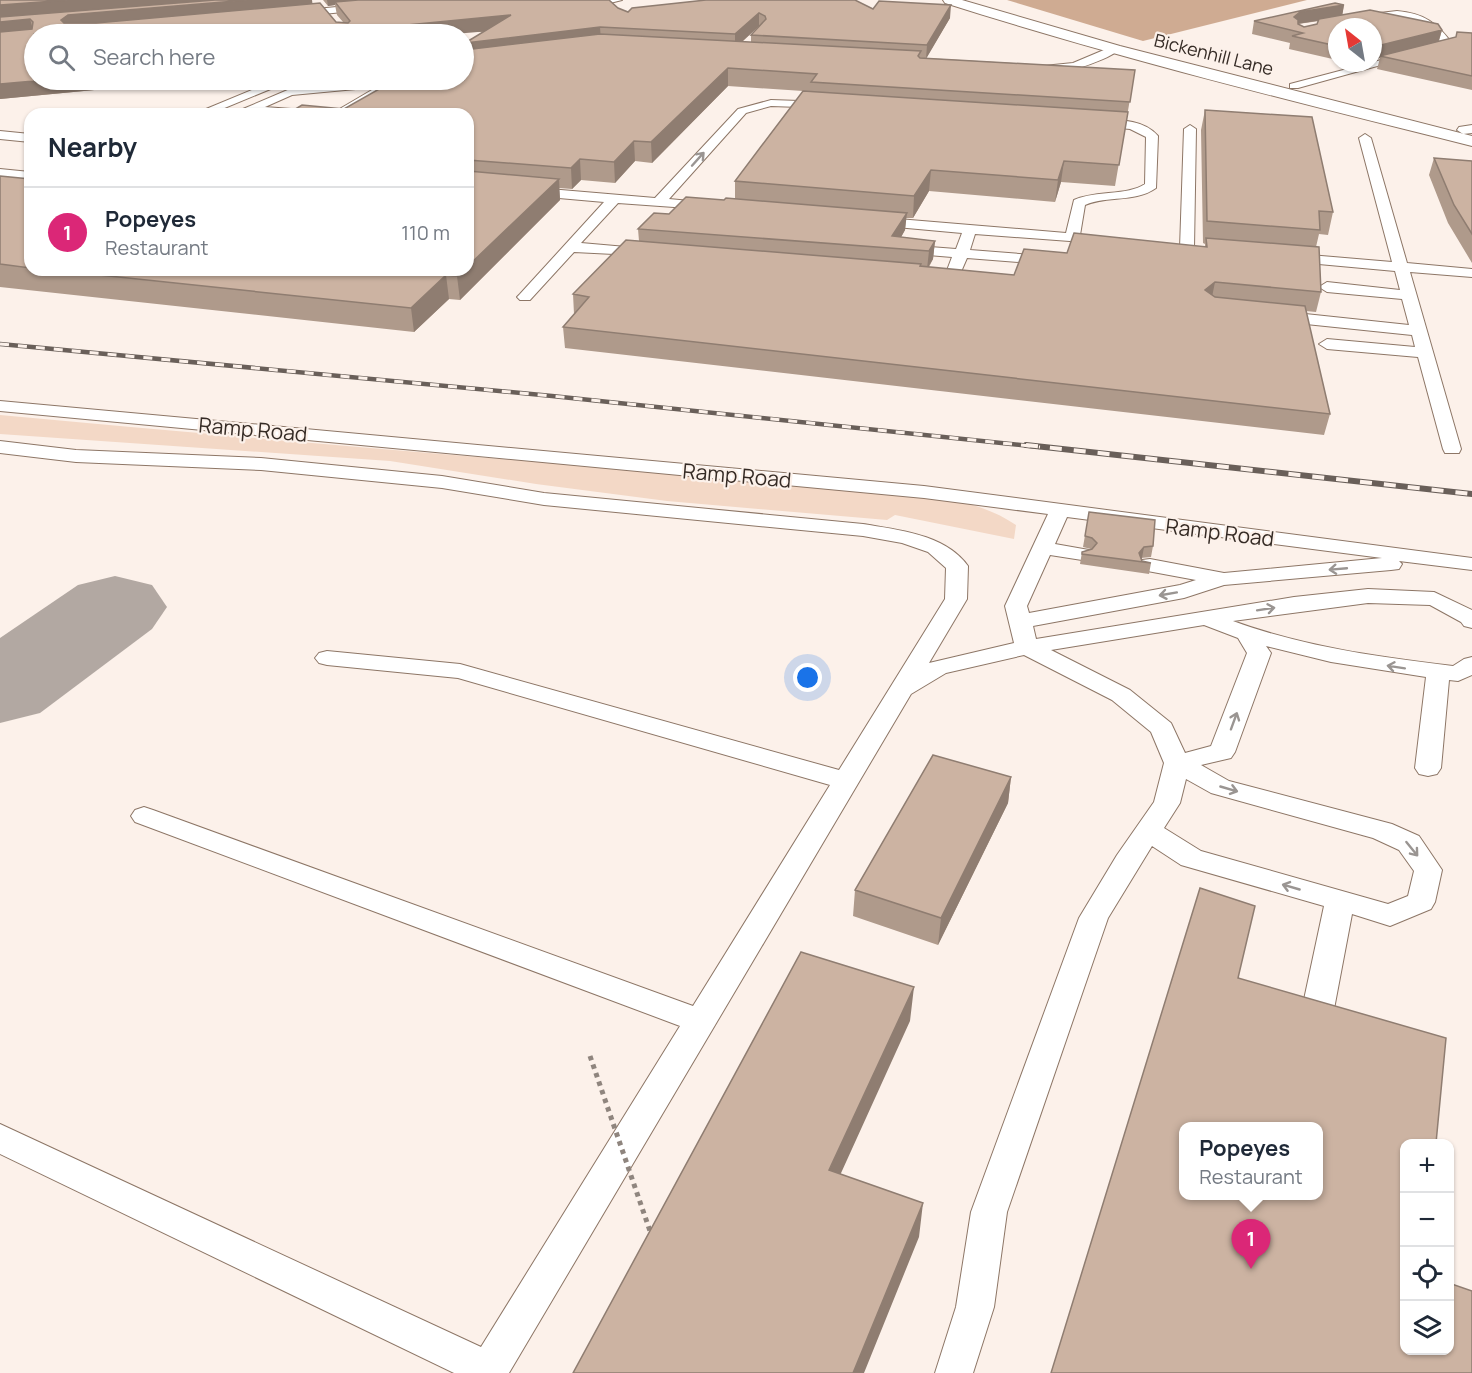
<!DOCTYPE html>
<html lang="en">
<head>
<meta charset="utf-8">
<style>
  :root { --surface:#fff; --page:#f2f2f3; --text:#1f2937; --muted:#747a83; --line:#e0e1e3; --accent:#db2777 }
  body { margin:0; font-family:Manrope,sans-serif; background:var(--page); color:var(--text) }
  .controls { position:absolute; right:18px; bottom:18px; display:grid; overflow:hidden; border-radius:12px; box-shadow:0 2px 4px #0004 }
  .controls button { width:54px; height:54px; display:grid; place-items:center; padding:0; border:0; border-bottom:2px solid var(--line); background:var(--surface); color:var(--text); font:30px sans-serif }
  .compass { position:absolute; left:1328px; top:18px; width:54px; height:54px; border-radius:50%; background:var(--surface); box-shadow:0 2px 4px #0004; rotate:329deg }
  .you { position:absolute; left:808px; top:678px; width:21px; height:21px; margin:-15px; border:4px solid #fff; border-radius:50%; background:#1a73e8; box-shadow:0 0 0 9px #1a73e833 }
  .badge { display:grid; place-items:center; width:39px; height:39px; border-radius:50%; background:var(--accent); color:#fff; font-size:20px; font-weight:700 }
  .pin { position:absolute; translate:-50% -50px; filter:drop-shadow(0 2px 3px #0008) }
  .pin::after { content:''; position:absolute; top:32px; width:21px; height:18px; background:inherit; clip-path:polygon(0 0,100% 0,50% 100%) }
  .popup { position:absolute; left:1179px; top:1122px; width:144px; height:78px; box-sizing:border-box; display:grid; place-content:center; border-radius:12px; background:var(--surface); filter:drop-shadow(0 2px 4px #0005); font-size:20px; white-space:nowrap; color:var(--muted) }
  .popup b { font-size:22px; color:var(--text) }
  .popup::after { content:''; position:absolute; left:50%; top:100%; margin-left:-12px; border:12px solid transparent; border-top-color:var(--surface) }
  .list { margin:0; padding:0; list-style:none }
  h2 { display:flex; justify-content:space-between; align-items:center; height:78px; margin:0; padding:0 24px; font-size:26px }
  h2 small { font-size:20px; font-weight:400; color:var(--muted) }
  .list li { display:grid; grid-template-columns:39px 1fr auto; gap:18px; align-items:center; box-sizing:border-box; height:90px; padding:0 24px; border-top:2px solid var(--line) }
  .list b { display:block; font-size:22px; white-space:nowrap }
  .list p { margin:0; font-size:20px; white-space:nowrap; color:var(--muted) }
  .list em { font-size:20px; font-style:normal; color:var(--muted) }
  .icon { flex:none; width:33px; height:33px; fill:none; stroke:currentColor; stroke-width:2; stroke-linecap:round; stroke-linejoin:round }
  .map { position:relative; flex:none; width:1472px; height:1373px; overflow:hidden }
  .search { position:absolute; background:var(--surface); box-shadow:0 2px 4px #0004; left:24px; top:24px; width:450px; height:66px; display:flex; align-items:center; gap:15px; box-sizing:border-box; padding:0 21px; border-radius:33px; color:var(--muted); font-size:22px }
  .panel { position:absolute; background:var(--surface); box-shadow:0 2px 4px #0004; left:24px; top:108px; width:450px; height:168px; border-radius:18px }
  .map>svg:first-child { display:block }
</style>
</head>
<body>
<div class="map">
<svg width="1472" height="1373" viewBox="0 0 1472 1373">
  <rect width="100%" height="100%" fill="#fcf1ea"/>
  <!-- green -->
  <path fill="#f3d8c6" d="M 0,415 C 217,435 434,454 652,471 C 718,476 785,483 852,489 C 906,495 969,493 1016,525 L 1014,539 L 895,515 L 887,520 L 667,501 L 536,484 L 390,461 L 0,434 Z"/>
  <!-- forest -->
  <path fill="#cfab92" d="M 1007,0 L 1307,0 L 1143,41 Z"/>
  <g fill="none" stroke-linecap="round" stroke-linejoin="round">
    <!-- taxiway -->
    <path fill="#b2a8a2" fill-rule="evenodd" d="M 115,576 L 152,585 L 167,607 L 152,629 L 40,713 L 0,723 L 0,638 L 78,585 Z"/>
    <defs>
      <path id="lane" d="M 598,0 L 622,0 L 610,3 L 625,15 L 617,17 Z
        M 368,4 L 373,7 L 371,9 L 295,17 L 290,14 L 295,11 Z
        M 1397,11 C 1423,13 1438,23 1453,45 L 1298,88 L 1290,88 L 1290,84 L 1442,44 C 1420,10 1392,15 1357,23 L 1352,20 L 1371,14 Z
        M 1111,47 L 1120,49 C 1106,62 1045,82 1029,70 L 1034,67 L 1073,63 Z
        M 369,80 L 389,81 L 394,84 L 345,114 L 331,114 L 377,87 L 292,95 L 265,107 L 317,111 L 323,114 C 305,114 256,119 243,109 L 290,89 Z
        M 269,83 L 274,86 L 273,88 L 210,114 L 194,114 Z
        M 771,100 L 828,102 L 834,105 L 828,108 L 771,106 L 746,113 L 669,199 L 711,203 L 718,207 L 716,210 L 618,203 L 581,243 L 649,249 L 656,253 L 654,256 L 574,252 L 530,300 L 520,300 L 517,297 L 520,294 L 604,202 L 468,190 L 468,182 L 655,198 L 738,109 Z
        M 1093,119 C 1115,120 1143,118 1158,136 L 1156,188 C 1135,203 1108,195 1085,205 L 1080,235 L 1110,238 L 1112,241 L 1110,244 L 975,234 L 970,250 L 1032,255 L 1039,259 L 1032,263 L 967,258 L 957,281 L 924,279 L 921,276 L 924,273 L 946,273 L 952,257 L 904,253 L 897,249 L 904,245 L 956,249 L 962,233 L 874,225 L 867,221 L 874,217 L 1066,233 L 1074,200 C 1096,190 1127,196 1145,184 L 1146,137 L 1130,129 L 1089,125 L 1087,123 Z
        M 1190,125 L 1196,129 L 1194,248 L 1187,252 L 1180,248 L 1184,129 Z
        M 1472,125 L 1472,133 L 1463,134 L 1457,130 L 1459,127 Z
        M 0,131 L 30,134 L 30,142 L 0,139 Z
        M 1365,134 L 1371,138 L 1407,263 L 1472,269 L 1472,277 L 1410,272 L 1461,449 L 1459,453 L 1445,453 L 1443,449 L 1418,357 L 1327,349 L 1319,344 L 1327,339 L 1415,347 L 1412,335 L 1277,321 L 1269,316 L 1277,311 L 1409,325 L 1402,299 L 1327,292 L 1319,287 L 1327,282 L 1400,290 L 1395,271 L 1286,261 L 1279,257 L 1286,253 L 1392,262 L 1359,138 Z
        M 0,169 L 30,172 L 30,180 L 0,177 Z
        M 0,401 L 924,486 L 1472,558 L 1472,570 L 1399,561 L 1402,564 L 1399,569 L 1391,570 L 1224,585 L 1184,598 L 1033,626 L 1036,639 L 1294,597 L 1368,589 L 1434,592 L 1472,610 L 1472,628 L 1464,626 L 1461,622 L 1430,605 L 1368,603 L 1233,621 C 1304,647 1379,657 1453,666 L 1464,659 L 1472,657 L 1472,675 L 1458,681 L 1449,680 L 1441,768 L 1437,774 L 1428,776 L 1419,774 L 1415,768 L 1426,677 L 1331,662 L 1266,646 L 1271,653 L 1235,752 L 1231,758 L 1201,765 L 1229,781 L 1392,824 L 1419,836 L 1442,870 L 1435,902 L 1431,909 L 1390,926 L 1352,914 L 1334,1009 L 1329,1018 L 1318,1021 L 1307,1018 L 1302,1009 L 1324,906 L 1181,865 L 1152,846 L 1108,918 L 1007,1212 L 994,1307 L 973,1373 L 935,1373 L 956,1307 L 971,1212 L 1079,918 L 1117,855 L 1154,802 L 1164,763 L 1151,732 L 1112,700 L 1024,655 L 946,673 L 911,694 L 509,1373 L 454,1373 L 0,1154 L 0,1124 L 481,1347 L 680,1026 L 135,822 L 131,816 L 135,810 L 144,807 L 153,810 L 693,1006 L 830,785 L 458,678 L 327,665 L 319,663 L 315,658 L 319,653 L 327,651 L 460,664 L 839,770 L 945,599 L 946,568 L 928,552 L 902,543 L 863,536 L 544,505 L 442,488 L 261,470 L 76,462 L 0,453 L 0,441 L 76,450 L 261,458 L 442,476 L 544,493 L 863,524 C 898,530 945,534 968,566 L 967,599 L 929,663 L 1014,643 L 1005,606 L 1048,514 L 924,498 L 0,411 ZM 1067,517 L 1382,558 L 1224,573 L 1150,559 L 1142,560 L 1139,565 L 1142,570 L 1196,580 L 1180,585 L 1029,613 L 1027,606 L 1050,555 L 1082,560 L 1089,558 L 1093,554 L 1089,550 L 1055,544 ZM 1204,625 L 1238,638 L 1247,653 L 1211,746 L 1185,753 L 1171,723 L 1130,690 L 1051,650 ZM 1186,779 L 1211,793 L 1373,838 L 1399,850 L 1414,871 L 1408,896 L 1388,904 L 1201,851 L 1164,828 L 1180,803 Z"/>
      <path id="secondary" d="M 943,0 L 962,0 L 1120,46 L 1472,136 L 1472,146 C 1295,102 1118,58 945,3 Z"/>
    </defs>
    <!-- lane casing -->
    <use href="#lane" stroke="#8d7666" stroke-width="2"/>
    <!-- secondary casing -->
    <use href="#secondary" stroke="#8d7666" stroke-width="2"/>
    <!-- lane -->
    <use href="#lane" fill="#fff" fill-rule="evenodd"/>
    <!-- secondary -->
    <use href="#secondary" fill="#fff" fill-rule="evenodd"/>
    <defs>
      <path id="rail-far1" d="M 0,344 L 552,396 L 1040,447"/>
      <path id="rail" d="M 1026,445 L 1472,494"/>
    </defs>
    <!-- rail-far1 casing -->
    <use href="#rail-far1" stroke="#695f59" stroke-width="4.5"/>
    <!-- rail casing -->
    <use href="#rail" stroke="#695f59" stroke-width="6"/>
    <!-- rail-far1 -->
    <use href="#rail-far1" stroke="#fcf1ea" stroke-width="3" stroke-dasharray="9" stroke-linecap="butt"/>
    <!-- rail -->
    <use href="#rail" stroke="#fcf1ea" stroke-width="4" stroke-dasharray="12" stroke-linecap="butt"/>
    <!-- path-bridge -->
    <path stroke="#8f857e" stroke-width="5" stroke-dasharray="4.5 4.5" stroke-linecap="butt" d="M 590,1056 L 651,1234"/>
  </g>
  <!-- wall -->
  <path fill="#af9a8b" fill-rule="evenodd" d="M 0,0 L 313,4 L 336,22 L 343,22 L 337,15 L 335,5 L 328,6 L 323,0 L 609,0 L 618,8 L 628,12 L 873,9 L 950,18 L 926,58 L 1135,70 L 1115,186 L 1061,182 L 1055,202 L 929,191 L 913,218 L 906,218 L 905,230 L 901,237 L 935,241 L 933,259 L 929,267 L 1014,275 L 1067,253 L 1205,247 L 1205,244 L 1203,243 L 1201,130 L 1205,110 L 1333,212 L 1328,235 L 1319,234 L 1316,247 L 1321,292 L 1316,312 L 1306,311 L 1330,414 L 1324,435 L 565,348 L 563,327 L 574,314 L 573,294 L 639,241 L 638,229 L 669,214 L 735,198 L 735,181 L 803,91 L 728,86 L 652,163 L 635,161 L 615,183 L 581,180 L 572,189 L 559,188 L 560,200 L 460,300 L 449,299 L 414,332 L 0,287 L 0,176 L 30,179 L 30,270 L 468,270 L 468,114 L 344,109 L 465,49 L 483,32 L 34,34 L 34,80 L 199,80 L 0,99 ZM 759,26 L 751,35 L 751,42 L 742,42 Z
    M 1344,5 L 1342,15 L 1442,30 L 1439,41 L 1472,33 L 1472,90 L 1377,69 L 1380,58 L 1337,27 L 1337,60 L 1289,49 L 1290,43 L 1252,34 L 1254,21 ZM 1319,21 L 1317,24 L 1304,27 L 1298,24 Z
    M 1434,158 L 1472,161 L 1472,263 L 1448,223 L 1429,175 Z
    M 1089,512 L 1153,546 L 1151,557 L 1141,558 L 1142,561 L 1151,563 L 1149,574 L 1080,564 L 1082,552 L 1091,549 L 1083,547 Z
    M 1011,777 L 1008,803 L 938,945 L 853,916 L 855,890 Z"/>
  <!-- shaded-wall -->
  <path fill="#8f7d71" d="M 68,0 L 227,0 L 0,19 L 0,5 Z
    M 247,0 L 312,0 L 313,7 L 65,34 L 61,20 L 68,15 Z
    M 327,0 L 392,0 L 335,2 L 335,5 L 328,6 Z
    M 951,5 L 950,18 L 926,59 L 927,45 Z
    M 1344,5 L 1342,17 L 1297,24 L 1294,17 L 1300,12 Z
    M 759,13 L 759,26 L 735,48 L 735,34 Z
    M 511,15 L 512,29 L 454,34 L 314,34 Z
    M 30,19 L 34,33 L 0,36 L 0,22 Z
    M 600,27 L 601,41 L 466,56 L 465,43 Z
    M 1442,30 L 1438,43 L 1380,56 L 1380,58 L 1373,60 L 1373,47 Z
    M 728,68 L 728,86 L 652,163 L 651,142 Z
    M 45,80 L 199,80 L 0,99 L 0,84 Z
    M 634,141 L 635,161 L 615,183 L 614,162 Z
    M 580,159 L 581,180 L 572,189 L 571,168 Z
    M 1064,161 L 1061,182 L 1055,202 L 1058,180 Z
    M 931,170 L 929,191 L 913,218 L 914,196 Z
    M 559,179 L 560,200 L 460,300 L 457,276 L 463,270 L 468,270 L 468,266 Z
    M 907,213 L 905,230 L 895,248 L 892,236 Z
    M 935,241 L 933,259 L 927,269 L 929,251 Z
    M 446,275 L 449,299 L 414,332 L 411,308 Z
    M 1215,282 L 1211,302 L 1205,290 Z
    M 1144,547 L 1142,558 L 1139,562 L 1139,553 Z
    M 1011,777 L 1008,803 L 938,945 L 941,918 Z
    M 914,987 L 910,1021 L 827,1204 L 829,1170 Z
    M 923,1203 L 919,1237 L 864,1373 L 853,1373 Z"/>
  <!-- building -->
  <path fill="#ccb3a2" stroke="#8f7d71" stroke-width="1.5" fill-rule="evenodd" d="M 0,0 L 68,0 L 0,5 Z
    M 215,0 L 247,0 L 68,15 L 61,20 L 64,23 L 96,23 L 320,3 L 336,22 L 348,23 L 350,21 L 335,2 L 358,0 L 609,0 L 618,8 L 628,12 L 632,8 L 706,0 L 855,0 L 873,9 L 879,1 L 951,5 L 927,45 L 751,35 L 766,19 L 765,16 L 759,13 L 735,34 L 600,27 L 465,43 L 511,15 L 314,34 L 34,34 L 34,80 L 45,80 L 0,84 L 0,32 L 32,29 L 33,22 L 30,19 L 0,22 L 0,17 Z
    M 1335,3 L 1344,5 L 1300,12 L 1294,17 L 1298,20 L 1298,24 L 1304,27 L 1317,24 L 1319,19 L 1370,10 L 1438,24 L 1442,30 L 1373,47 L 1373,27 L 1337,27 L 1337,46 L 1292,36 L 1303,33 L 1254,21 Z
    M 1457,32 L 1472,33 L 1472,76 L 1380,56 L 1456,37 Z
    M 600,34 L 921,51 L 918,56 L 920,58 L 1135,70 L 1130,102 L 811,82 L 817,74 L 728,68 L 651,142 L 634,141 L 614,162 L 580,159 L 571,168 L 468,160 L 468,114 L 287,114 L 302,105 L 344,109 L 395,80 L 464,80 L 464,50 Z
    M 803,91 L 1128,112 L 1119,165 L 1064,161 L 1058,180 L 931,170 L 914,196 L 735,181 Z
    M 1205,110 L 1312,117 L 1333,212 L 1319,211 L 1320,230 L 1207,221 Z
    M 1434,158 L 1472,161 L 1472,234 L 1454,205 Z
    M 468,171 L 559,179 L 468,266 Z
    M 0,176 L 30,179 L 30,268 L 0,264 Z
    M 686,197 L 724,200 L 726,198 L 907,213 L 892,236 L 935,241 L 929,251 L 638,229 L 654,213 L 669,214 Z
    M 1074,233 L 1207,247 L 1206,238 L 1319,247 L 1321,292 L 1215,282 L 1205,290 L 1215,297 L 1305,306 L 1330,414 L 563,327 L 589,297 L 573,294 L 626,240 L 921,264 L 920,266 L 1014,275 L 1024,249 L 1067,253 Z
    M 52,270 L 463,270 L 457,276 L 446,275 L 411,308 Z
    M 1089,512 L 1155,520 L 1153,546 L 1144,547 L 1139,553 L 1142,561 L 1151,563 L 1082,554 L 1082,552 L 1092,549 L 1097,543 L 1092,538 L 1085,536 Z
    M 933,755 L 1011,777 L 941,918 L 855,890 Z
    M 1200,888 L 1255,906 L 1238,978 L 1446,1038 L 1436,1143 L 1404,1143 L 1404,1350 L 1449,1350 L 1449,1283 L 1472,1291 L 1472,1373 L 1051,1373 ZM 1184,1126 L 1318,1126 L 1318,1196 L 1184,1196 Z
    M 801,952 L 914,987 L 829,1170 L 923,1203 L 853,1373 L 573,1373 Z"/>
  <!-- one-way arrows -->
  <defs><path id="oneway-shaft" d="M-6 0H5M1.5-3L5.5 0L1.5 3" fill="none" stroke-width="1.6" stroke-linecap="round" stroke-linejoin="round" transform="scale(1.5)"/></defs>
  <g stroke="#9a9592">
    <use href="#oneway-shaft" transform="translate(698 159) rotate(-48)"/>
    <use href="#oneway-shaft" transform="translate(1338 569) rotate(175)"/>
    <use href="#oneway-shaft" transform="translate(1168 594) rotate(170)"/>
    <use href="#oneway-shaft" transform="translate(1266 609) rotate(-9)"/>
    <use href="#oneway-shaft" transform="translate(1396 667) rotate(-171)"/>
    <use href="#oneway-shaft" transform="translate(1234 721) rotate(-70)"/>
    <use href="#oneway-shaft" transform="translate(1229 789) rotate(16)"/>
    <use href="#oneway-shaft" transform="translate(1412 849) rotate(51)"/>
    <use href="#oneway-shaft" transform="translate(1291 887) rotate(-164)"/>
  </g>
  <g text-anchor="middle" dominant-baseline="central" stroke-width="4.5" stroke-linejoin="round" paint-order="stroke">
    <!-- far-street labels -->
    <g font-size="18" fill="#352b25" stroke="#fcf1ea">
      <text transform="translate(1214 54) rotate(14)">Bickenhill Lane</text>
    </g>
    <!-- street labels -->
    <g font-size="21" fill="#352b25" stroke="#fcf1ea">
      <text transform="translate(253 429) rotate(5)">Ramp Road</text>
      <text transform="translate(737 475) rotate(5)">Ramp Road</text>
      <text transform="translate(1220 532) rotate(7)">Ramp Road</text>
    </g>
  </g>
</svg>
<div class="controls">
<button>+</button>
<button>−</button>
<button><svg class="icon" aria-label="locate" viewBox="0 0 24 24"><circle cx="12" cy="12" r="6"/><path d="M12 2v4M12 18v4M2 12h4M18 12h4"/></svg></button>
<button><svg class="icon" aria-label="layers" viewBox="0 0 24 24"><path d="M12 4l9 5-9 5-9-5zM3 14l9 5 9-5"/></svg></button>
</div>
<svg class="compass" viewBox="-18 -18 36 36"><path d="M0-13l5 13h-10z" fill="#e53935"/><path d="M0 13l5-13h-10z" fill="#747a83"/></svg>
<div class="you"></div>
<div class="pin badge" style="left:1251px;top:1269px">1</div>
<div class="popup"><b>Popeyes</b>Restaurant</div>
<div class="search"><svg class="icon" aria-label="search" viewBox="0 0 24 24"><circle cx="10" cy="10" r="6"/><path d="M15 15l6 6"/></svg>Search here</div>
<section class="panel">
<h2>Nearby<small></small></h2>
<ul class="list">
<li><span class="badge">1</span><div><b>Popeyes</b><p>Restaurant</p></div><em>110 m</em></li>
</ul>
</section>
</div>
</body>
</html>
